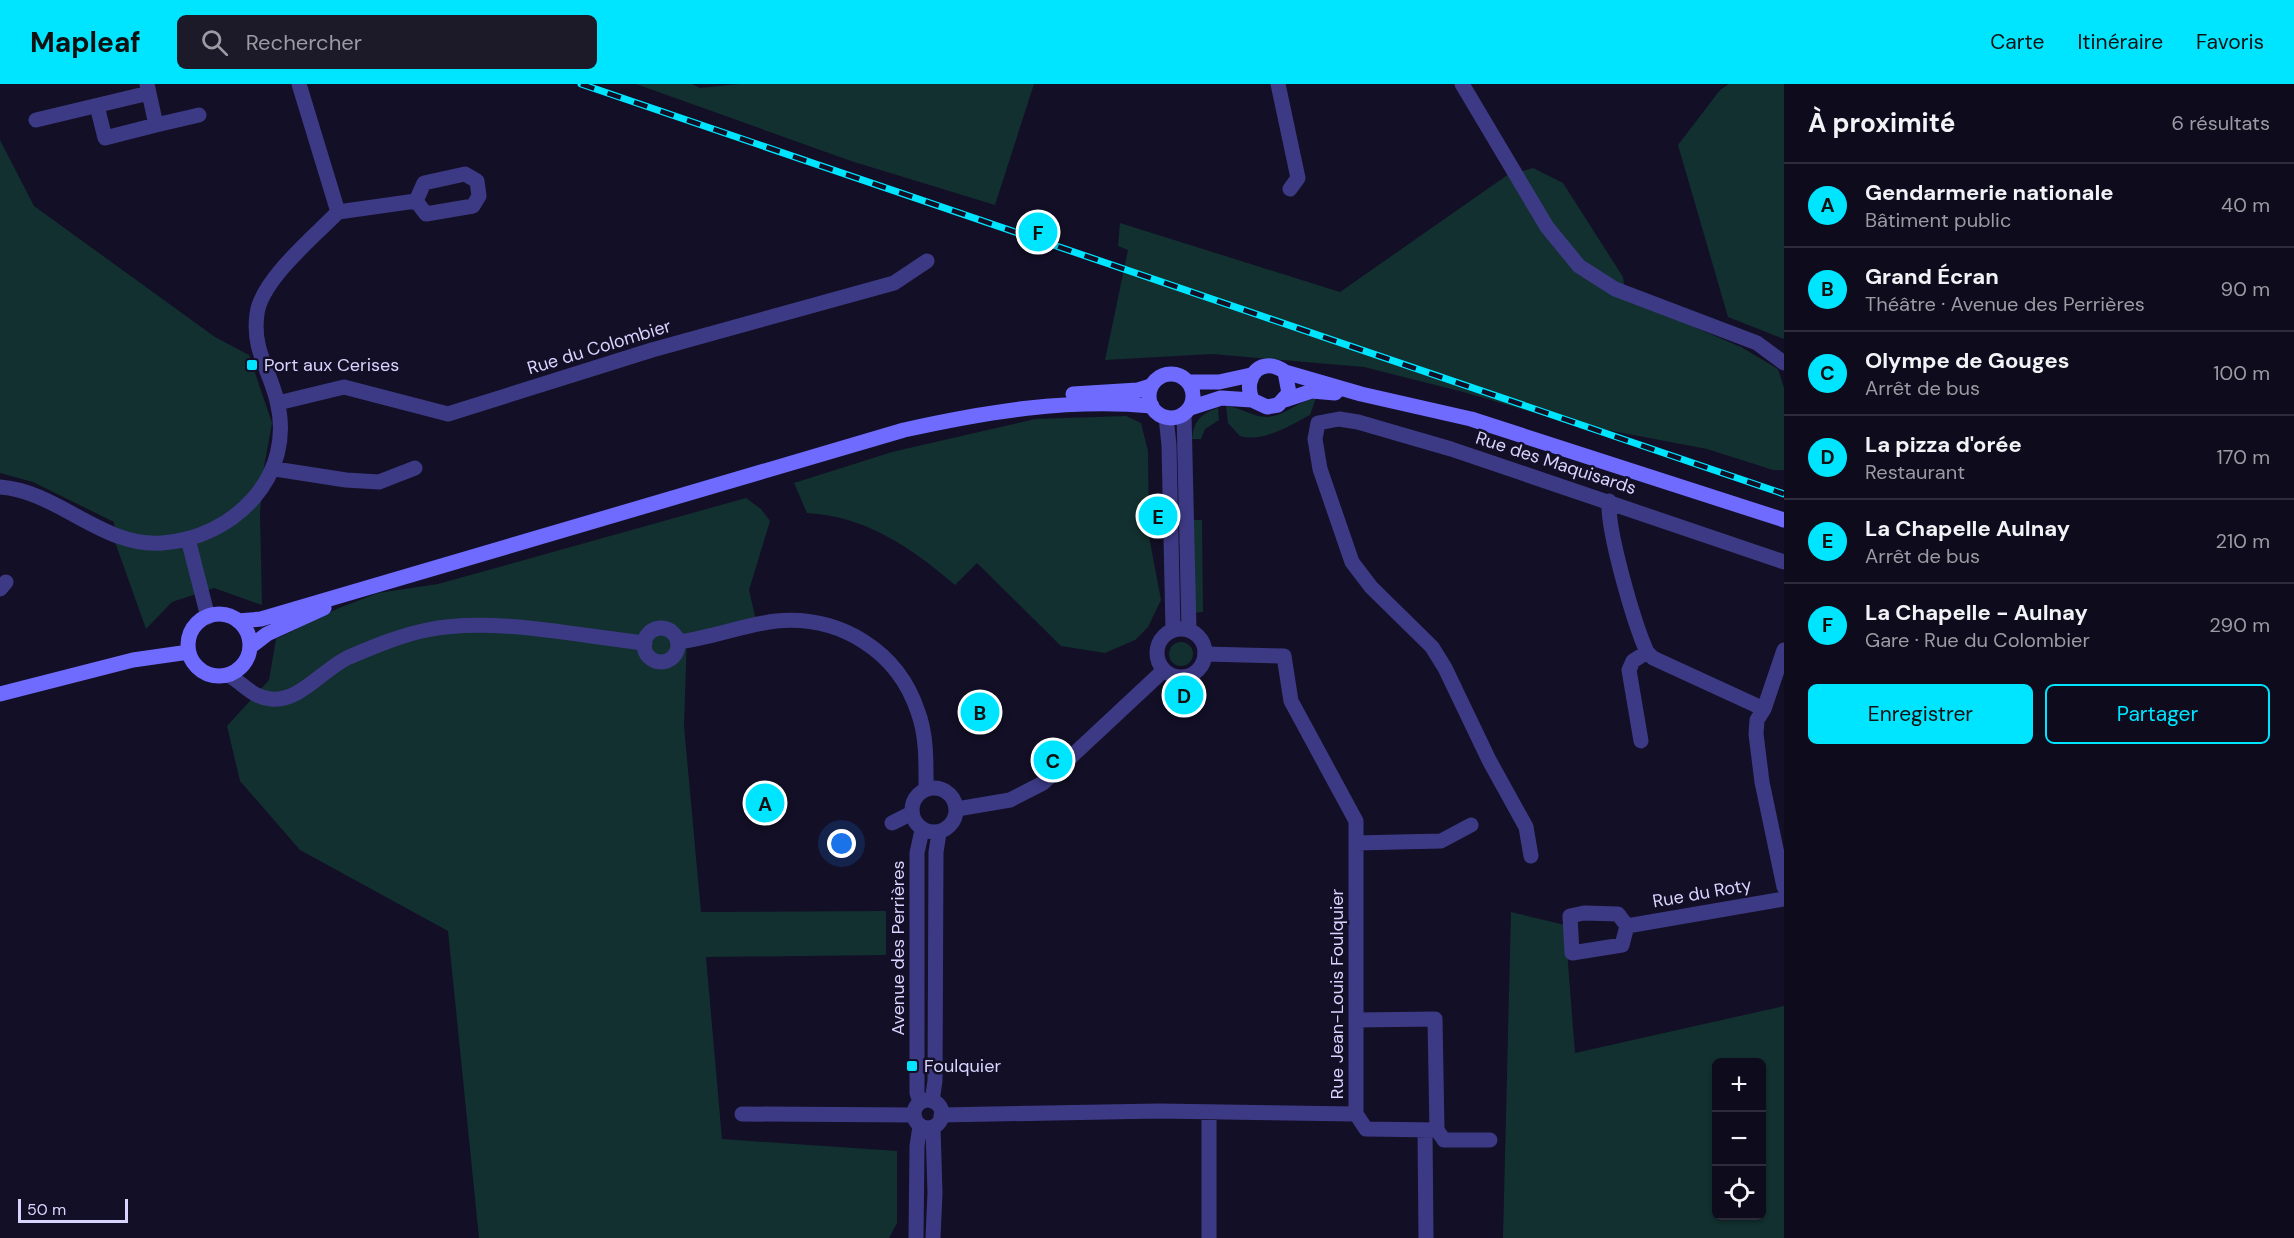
<!DOCTYPE html>
<html lang="fr">
<head>
<meta charset="utf-8">
<style>
  :root { --surface:#0e0b1c; --page:#1c1929; --text:#f1f3f6; --muted:#9b9ba3; --line:#2e2b3b; --accent:#00e5ff }
  body { margin:0; font-family:"DM Sans",sans-serif; background:var(--page); color:var(--text) }
  .controls { position:absolute; right:18px; bottom:18px; display:grid; overflow:hidden; border-radius:9px; box-shadow:0 2px 4px #0004 }
  .controls button { width:54px; height:54px; display:grid; place-items:center; padding:0; border:0; border-bottom:2px solid var(--line); background:var(--surface); color:var(--text); font:30px sans-serif }
  .scale { position:absolute; left:18px; bottom:15px; width:110px; box-sizing:border-box; padding-left:6px; border:3px solid #d9d4ff; border-top:0; font-size:16px; line-height:21px; white-space:nowrap; color:#d9d4ff; -webkit-text-stroke:4px #130f26; paint-order:stroke }
  .you { position:absolute; left:842px; top:760px; width:21px; height:21px; margin:-15px; border:4px solid #fff; border-radius:50%; background:#1a73e8; box-shadow:0 0 0 9px #1a73e833 }
  .badge { display:grid; place-items:center; width:39px; height:39px; border-radius:50%; background:var(--accent); color:#111; font-size:20px; font-weight:700 }
  .pin { position:absolute; translate:-50% -50%; border:3px solid #fff; box-shadow:0 2px 6px #0006 }
  .list { margin:0; padding:0; list-style:none }
  h2 { display:flex; justify-content:space-between; align-items:center; height:78px; margin:0; padding:0 24px; font-size:26px }
  h2 small { font-size:20px; font-weight:400; color:var(--muted) }
  .list li { display:grid; grid-template-columns:39px 1fr auto; gap:18px; align-items:center; box-sizing:border-box; height:84px; padding:0 24px; border-top:2px solid var(--line) }
  .list b { display:block; font-size:22px; white-space:nowrap }
  .list p { margin:0; font-size:20px; white-space:nowrap; color:var(--muted) }
  .list em { font-size:20px; font-style:normal; color:var(--muted) }
  .actions { display:flex; gap:12px; padding:18px 24px }
  .actions a { flex:1; padding:14px 0; border:2px solid var(--accent); border-radius:9px; text-align:center; font-size:21px; color:var(--accent) }
  .actions .main { background:var(--accent); color:#111 }
  .icon { flex:none; width:33px; height:33px; fill:none; stroke:currentColor; stroke-width:2; stroke-linecap:round; stroke-linejoin:round }
  .map { position:relative; flex:none; width:1784px; height:1154px; overflow:hidden }
  header { display:flex; align-items:center; gap:36px; box-sizing:border-box; height:84px; padding:0 30px; background:var(--accent); color:#111 }
  header strong { font-size:28px }
  nav { display:flex; gap:33px; margin-inline-start:auto; font-size:21px }
  .search { width:420px; height:54px; background:var(--page); display:flex; align-items:center; gap:15px; box-sizing:border-box; padding:0 21px; border-radius:9px; color:var(--muted); font-size:22px }
  main { display:flex }
  aside { flex:1; background:var(--surface) }
  .map>svg:first-child { display:block }
</style>
</head>
<body>
<header>
<strong>Mapleaf</strong>
<div class="search"><svg class="icon" aria-label="search" viewBox="0 0 24 24"><circle cx="10" cy="10" r="6"/><path d="M15 15l6 6"/></svg>Rechercher</div>
<nav><a>Carte</a><a>Itinéraire</a><a>Favoris</a></nav>
</header>
<main>
<div class="map">
<svg width="1784" height="1154" viewBox="0 0 1784 1154">
  <rect width="100%" height="100%" fill="#130f26"/>
  <!-- green -->
  <path fill="#12302f" fill-rule="evenodd" d="M 636,0 L 692,0 L 700,4 L 740,0 L 1034,0 L 995,121 L 851,77 Z
    M 1729,0 L 1784,0 L 1784,255 L 1728,233 L 1678,61 L 1720,6 Z
    M 0,56 L 34,122 L 215,253 L 249,271 L 272,339 L 264,383 L 260,428 L 262,521 L 214,504 L 172,518 L 146,545 L 115,458 L 114,438 L 33,398 L 0,389 Z
    M 1533,84 L 1563,99 L 1623,193 L 1626,214 L 1741,263 L 1778,285 L 1784,304 L 1784,386 L 1773,386 L 1707,365 L 1565,338 L 1467,309 L 1364,283 L 1212,270 L 1105,276 L 1128,166 L 1118,162 L 1120,139 L 1340,208 L 1506,92 Z
    M 1316,314 L 1310,331 C 1291,341 1263,359 1240,352 L 1228,339 L 1226,322 C 1240,323 1253,333 1267,333 C 1285,332 1298,317 1316,314 Z
    M 1218,324 L 1219,336 L 1205,345 L 1201,355 L 1192,355 C 1194,337 1200,330 1218,324 Z
    M 1126,332 L 1141,339 L 1148,367 L 1149,452 L 1161,516 L 1148,543 L 1135,556 L 1105,569 L 1061,562 L 977,479 L 955,501 C 912,464 865,432 807,429 L 794,399 L 892,368 L 1035,335 Z
    M 746,414 L 761,425 L 770,437 L 749,506 L 756,536 L 687,551 L 684,642 L 701,828 L 886,827 L 886,871 L 706,873 L 722,1055 L 897,1067 L 897,1139 L 889,1154 L 479,1154 L 448,847 L 300,766 L 240,697 L 227,642 L 269,596 L 276,555 L 339,524 L 378,509 L 438,500 Z
    M 1191,436 L 1202,436 L 1203,528 L 1192,529 Z
    M1169 570a12 12 0 1 1 24 0a12 12 0 1 1-24 0Z
    M 1511,828 L 1565,841 L 1575,969 L 1784,922 L 1784,1154 L 1503,1154 ZM 1716,978 L 1762,978 L 1762,1132 L 1716,1132 Z"/>
  <g fill="none" stroke-linecap="round" stroke-linejoin="round">
    <!-- minor -->
    <path stroke="#3d3a85" stroke-width="15" d="M 1278,0 L 1298,94 L 1290,105
      M 1462,0 L 1547,143 L 1579,182 L 1615,205 L 1757,259 L 1784,279
      M 97,22 L 105,54 L 156,41 L 149,9
      M 36,36 L 149,9 L 147,0
      M 156,41 L 199,31
      M 338,128 L 416,117 L 426,130 L 473,122 L 479,112 L 477,97 L 465,90 L 424,99 L 416,117
      M 278,319 L 344,303 L 448,330 L 652,266 L 894,199 L 927,177
      M 275,385 L 346,396 L 379,398 L 415,384
      M 0,403 C 58,407 101,463 162,459 C 234,454 296,392 277,317 C 269,284 252,266 257,230 C 261,196 315,152 338,128 L 299,0
      M 1609,417 C 1607,447 1634,539 1647,568 L 1633,577 L 1629,586 L 1641,657
      M 188,455 L 208,533
      M 0,505 L 6,498
      M 1784,566 L 1764,625 L 1757,636 L 1756,650 L 1762,698 L 1784,803
      M 1647,568 L 1653,574 L 1764,625
      M 892,739 L 912,729
      M 1356,759 L 1441,757 L 1471,741
      M 1531,772 L 1526,743 L 1489,676 L 1445,584 L 1432,563 L 1371,503 L 1352,478 L 1320,385 L 1315,355 L 1318,339 L 1339,335 L 1358,338 L 1451,365 L 1784,478
      M 1584,829 L 1618,830 L 1627,842 L 1622,861 L 1572,869 L 1570,832 Z
      M 1627,842 L 1784,815
      M 1356,936 L 1435,935 L 1437,1046
      M 1209,1029 L 1209,1154
      M 742,1030 L 914,1031
      M 1356,1030 L 1366,1045 L 1437,1046 L 1444,1056 L 1490,1056
      M 941,1031 L 1159,1027 L 1356,1030 L 1356,737 L 1291,617 L 1284,572 L 1205,570
      M 1425,1046 L 1426,1154"/>
    <!-- tertiary -->
    <path stroke="#3d3a85" stroke-width="15" d="M 1184,330 L 1189,546
      M 1166,333 L 1169,361 L 1173,546
      M644 561a17 17 0 1 1 34 0a17 17 0 1 1-34 0Z
      M1157 569a24 24 0 1 1 48 0a24 24 0 1 1-48 0Z
      M 678,558 C 711,554 743,541 776,537 C 840,531 898,567 918,628 C 927,652 926,680 926,705
      M 228,591 C 243,599 253,614 271,615 C 300,618 323,585 349,573 C 373,563 401,551 427,546 C 491,532 579,552 645,559
      M912 726a22 22 0 1 1 44 0a22 22 0 1 1-44 0Z
      M 957,725 L 1010,716 L 1043,699 L 1164,586
      M914 1030a14 14 0 1 1 28 0a14 14 0 1 1-28 0Z
      M 932,1017 L 935,997 L 936,768 L 939,749
      M 920,1018 L 917,1009 L 917,769 L 922,746
      M 916,1154 L 917,1062 L 920,1042
      M 933,1154 L 935,1109 L 933,1043"/>
    <!-- secondary -->
    <path stroke="#6f6bff" stroke-width="15" d="M1149 312a22 22 0 1 1 44 0a22 22 0 1 1-44 0Z
      M 1189,298 L 1219,298 L 1251,291
      M 1073,310 L 1138,306 L 1151,302
      M 1252,316 C 1242,291 1263,271 1285,288 L 1361,310 L 1471,335 L 1784,436
      M 1285,316 L 1312,307 L 1335,309
      M 1190,324 L 1221,314 L 1252,316 L 1267,323 L 1278,321 L 1289,309 L 1285,288
      M188 561a31 31 0 1 1 62 0a31 31 0 1 1-62 0Z
      M 238,537 L 261,535 L 904,346 C 985,328 1068,314 1152,322
      M 250,563 L 267,550 L 324,524
      M 0,610 L 133,576 L 189,568"/>
    <defs>
      <path id="rail" d="M 581,0 L 1784,410"/>
    </defs>
    <!-- rail casing -->
    <use href="#rail" stroke="#00e5ff" stroke-width="7"/>
    <!-- rail -->
    <use href="#rail" stroke="#130f26" stroke-width="4.5" stroke-dasharray="14" stroke-linecap="butt"/>
  </g>
  <!-- markers -->
  <g fill="#00e5ff" stroke="#130f26" stroke-width="2">
    <rect x="246" y="275" width="12" height="12" rx="3"/>
    <rect x="906" y="976" width="12" height="12" rx="3"/>
  </g>
  <g text-anchor="middle" dominant-baseline="central" stroke-width="5" stroke-linejoin="round" paint-order="stroke">
    <!-- street labels -->
    <g font-size="18" fill="#d9d4ff" stroke="#130f26">
      <text transform="translate(599 263) rotate(-17)">Rue du Colombier</text>
      <text transform="translate(1556 379) rotate(18)">Rue des Maquisards</text>
      <text transform="translate(1702 809) rotate(-10)">Rue du Roty</text>
      <text transform="translate(898 864) rotate(-90)">Avenue des Perrières</text>
      <text transform="translate(1337 910) rotate(-90)">Rue Jean-Louis Foulquier</text>
    </g>
    <!-- poi labels -->
    <g font-size="18" fill="#d9d4ff" stroke="#130f26" text-anchor="start">
      <text x="264" y="281">Port aux Cerises</text>
      <text x="924" y="982">Foulquier</text>
    </g>
  </g>
</svg>
<div class="controls">
<button>+</button>
<button>−</button>
<button><svg class="icon" aria-label="locate" viewBox="0 0 24 24"><circle cx="12" cy="12" r="6"/><path d="M12 2v4M12 18v4M2 12h4M18 12h4"/></svg></button>
</div>
<div class="scale">50 m</div>
<div class="you"></div>
<div class="pin badge" style="left:765px;top:719px">A</div>
<div class="pin badge" style="left:980px;top:628px">B</div>
<div class="pin badge" style="left:1053px;top:676px">C</div>
<div class="pin badge" style="left:1184px;top:611px">D</div>
<div class="pin badge" style="left:1158px;top:432px">E</div>
<div class="pin badge" style="left:1038px;top:148px">F</div>
</div>
<aside>
<h2>À proximité<small>6 résultats</small></h2>
<ul class="list">
<li><span class="badge">A</span><div><b>Gendarmerie nationale</b><p>Bâtiment public</p></div><em>40 m</em></li>
<li><span class="badge">B</span><div><b>Grand Écran</b><p>Théâtre · Avenue des Perrières</p></div><em>90 m</em></li>
<li><span class="badge">C</span><div><b>Olympe de Gouges</b><p>Arrêt de bus</p></div><em>100 m</em></li>
<li><span class="badge">D</span><div><b>La pizza d'orée</b><p>Restaurant</p></div><em>170 m</em></li>
<li><span class="badge">E</span><div><b>La Chapelle Aulnay</b><p>Arrêt de bus</p></div><em>210 m</em></li>
<li><span class="badge">F</span><div><b>La Chapelle - Aulnay</b><p>Gare · Rue du Colombier</p></div><em>290 m</em></li>
</ul>
<div class="actions"><a class="main">Enregistrer</a><a>Partager</a></div>
</aside>
</main>
</body>
</html>
